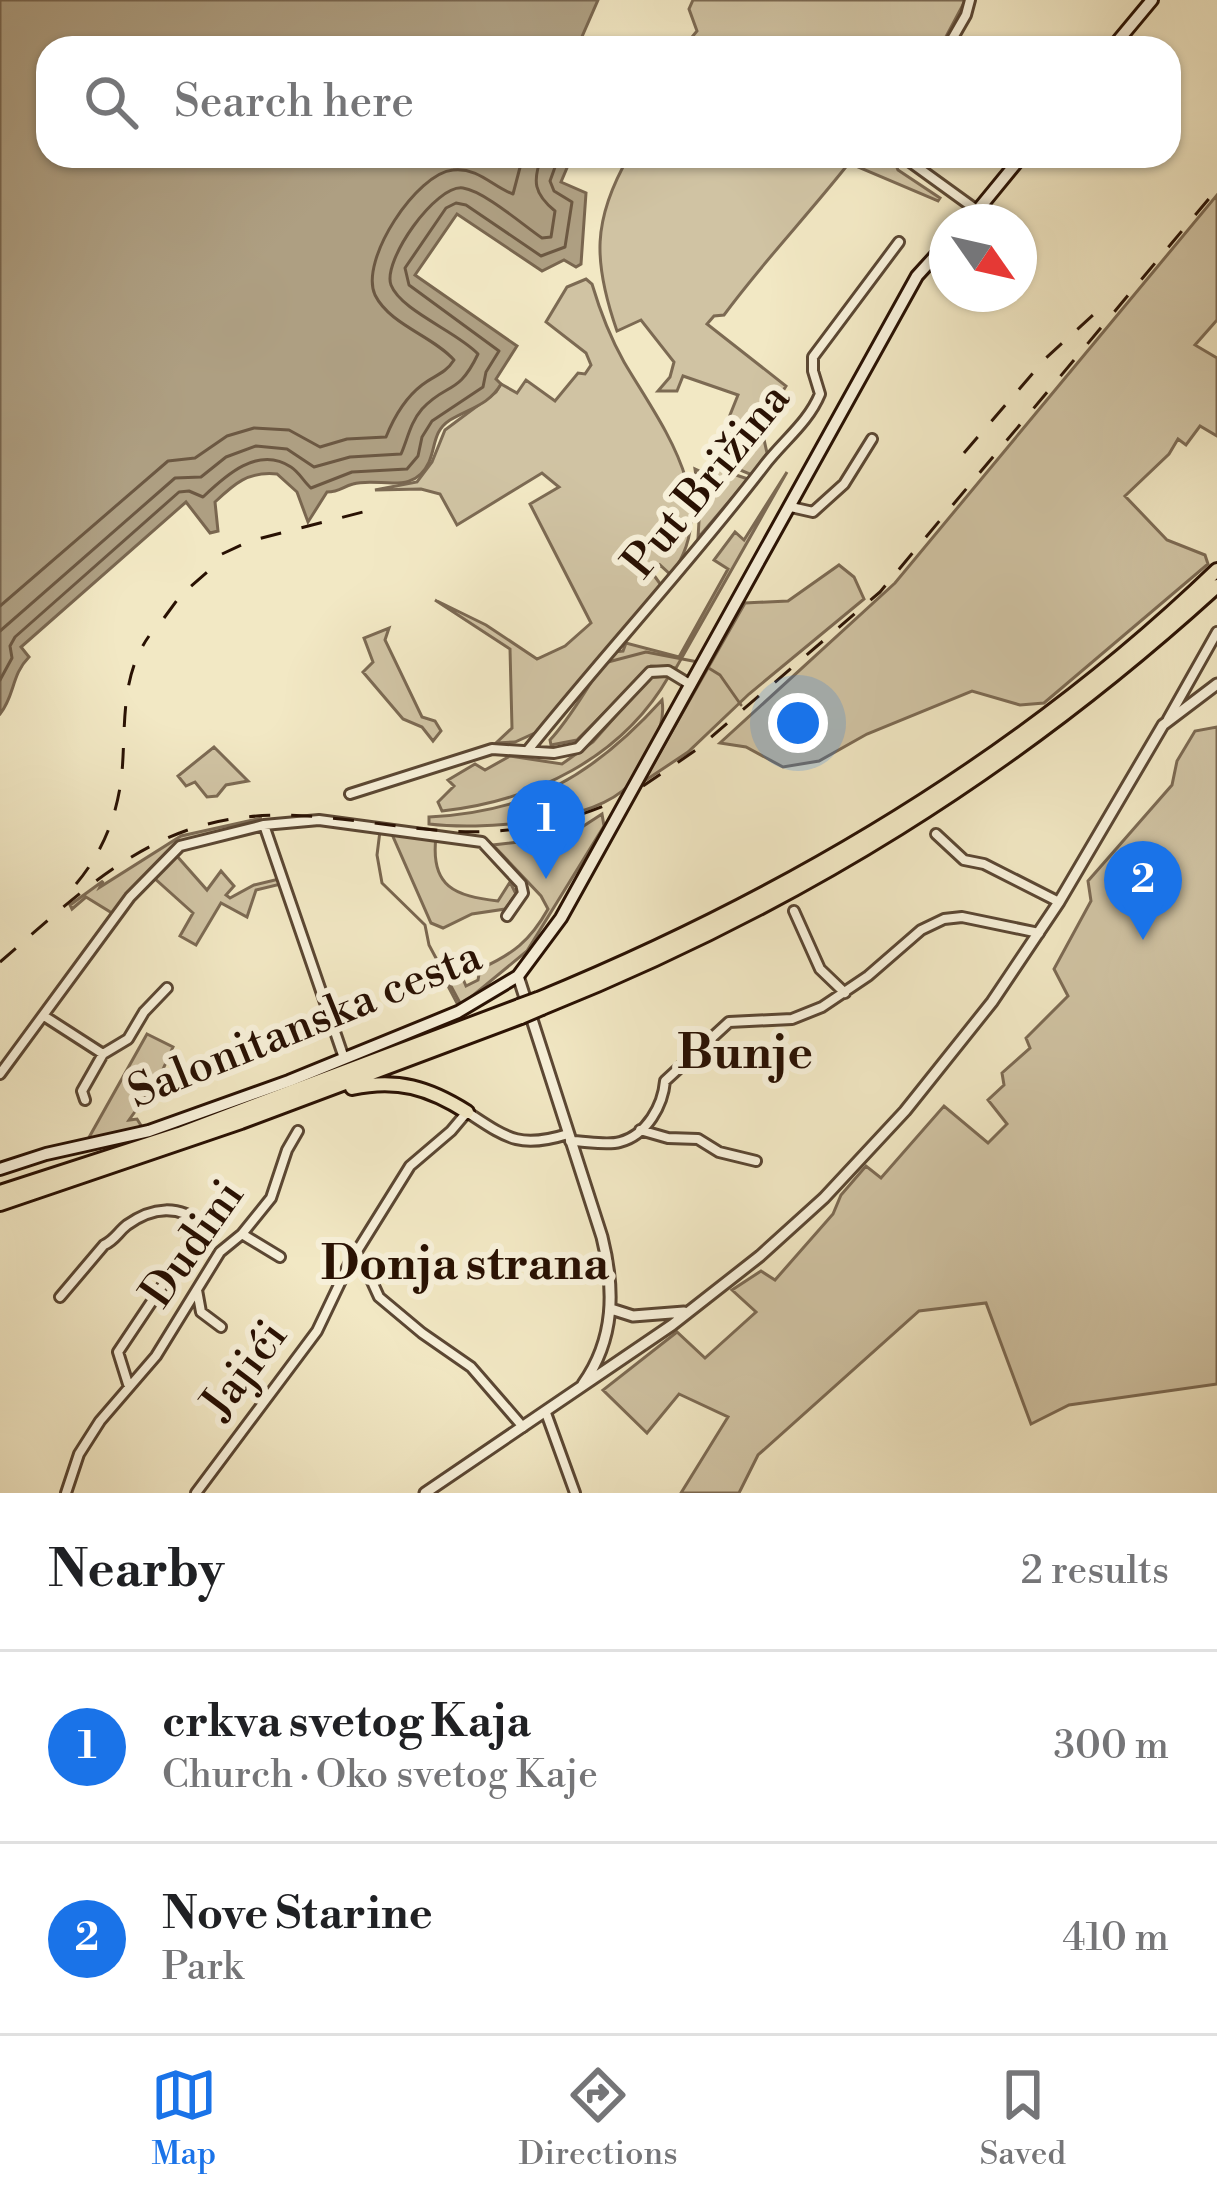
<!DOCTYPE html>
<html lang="en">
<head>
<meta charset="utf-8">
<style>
  :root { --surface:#fff; --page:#f2f2f2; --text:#202124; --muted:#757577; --line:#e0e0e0; --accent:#1a73e8 }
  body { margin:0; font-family:"Libre Bodoni",serif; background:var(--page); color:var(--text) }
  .compass { position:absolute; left:929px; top:204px; width:108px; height:108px; border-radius:50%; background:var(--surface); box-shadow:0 3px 9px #0004; rotate:124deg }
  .you { position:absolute; left:798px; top:723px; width:42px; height:42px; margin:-30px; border:9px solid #fff; border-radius:50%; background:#1a73e8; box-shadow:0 0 0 18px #1a73e833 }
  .badge { display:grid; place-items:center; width:78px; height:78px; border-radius:50%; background:var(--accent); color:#fff; font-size:39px; font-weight:700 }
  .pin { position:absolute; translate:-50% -99px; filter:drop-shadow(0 3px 6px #0008) }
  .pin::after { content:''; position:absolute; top:63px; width:42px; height:36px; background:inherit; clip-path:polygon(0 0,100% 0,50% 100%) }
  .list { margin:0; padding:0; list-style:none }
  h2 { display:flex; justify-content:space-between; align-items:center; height:156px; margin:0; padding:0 48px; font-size:51px }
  h2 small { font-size:39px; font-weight:400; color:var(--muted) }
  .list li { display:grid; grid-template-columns:78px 1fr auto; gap:36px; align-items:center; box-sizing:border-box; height:192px; padding:0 48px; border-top:3px solid var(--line) }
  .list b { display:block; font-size:45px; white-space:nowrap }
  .list p { margin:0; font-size:39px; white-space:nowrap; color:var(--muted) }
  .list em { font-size:39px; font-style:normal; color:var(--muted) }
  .icon { flex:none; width:66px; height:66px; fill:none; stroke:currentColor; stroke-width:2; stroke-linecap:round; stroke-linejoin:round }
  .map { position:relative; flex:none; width:1217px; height:1493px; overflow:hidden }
  .search { position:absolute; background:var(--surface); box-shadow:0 3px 9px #0004; left:36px; right:36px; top:36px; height:132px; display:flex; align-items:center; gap:30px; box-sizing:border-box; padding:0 42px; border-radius:36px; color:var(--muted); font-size:45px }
  .sheet { height:540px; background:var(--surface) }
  nav { display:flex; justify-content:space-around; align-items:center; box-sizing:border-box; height:168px; border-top:3px solid var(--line); background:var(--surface); font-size:33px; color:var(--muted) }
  nav a { display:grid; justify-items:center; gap:6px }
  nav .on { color:var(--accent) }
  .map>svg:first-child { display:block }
</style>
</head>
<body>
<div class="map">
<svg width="1217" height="1493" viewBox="0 0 1217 1493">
  <rect width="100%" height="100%" fill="#f2e8c4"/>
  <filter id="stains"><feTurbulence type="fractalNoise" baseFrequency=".00167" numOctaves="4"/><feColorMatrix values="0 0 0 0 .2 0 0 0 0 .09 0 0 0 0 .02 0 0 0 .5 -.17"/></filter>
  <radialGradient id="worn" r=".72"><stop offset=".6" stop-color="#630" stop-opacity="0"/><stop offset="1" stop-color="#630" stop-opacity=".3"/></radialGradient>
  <!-- green -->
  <path fill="#d0c3a3" stroke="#7c6a53" stroke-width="3" d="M 693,0 L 965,0 L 965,1 L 940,48 L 683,48 L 697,31 L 689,9 Z
    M 629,156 L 892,156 L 898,170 L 940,198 L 938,201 L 849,163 C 808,215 763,262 724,315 L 714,316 L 707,324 L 786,386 L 761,426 L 767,453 L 752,475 L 733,467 L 730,473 L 748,479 L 698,538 L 700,504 L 695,469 L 704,473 C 717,459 727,446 732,428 L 728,420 L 738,395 L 683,376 L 677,391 L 658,391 L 670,377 L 674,362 L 641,320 L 617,331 C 593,262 592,220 629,156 Z
    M 1217,195 L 1217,320 L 1195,345 L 1217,358 L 1217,436 L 1200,426 L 1186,445 L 1178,439 L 1169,454 L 1125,496 L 1167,540 L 1205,555 L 1208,564 L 1044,703 L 1020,705 L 972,691 L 867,734 L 819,761 L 783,767 L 746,747 L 720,743 L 895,583 Z
    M 586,279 L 592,284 C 600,311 610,337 624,362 C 661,425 724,503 671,575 L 660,565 L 653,574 L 661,585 L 537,732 L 515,742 L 496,743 L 512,728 L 510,649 L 435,600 L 486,625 L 537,659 L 565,646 L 591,623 L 530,504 L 559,487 L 542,473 L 457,525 L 440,494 L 421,489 L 375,490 L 417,482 L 432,462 L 445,430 L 496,392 L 501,384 L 517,393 L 526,380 L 555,401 L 578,373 L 585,374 L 591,365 L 586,353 L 546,322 L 567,287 Z
    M 787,472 L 676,668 L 651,666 L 577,740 L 551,745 L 550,740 C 575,713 589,681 613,652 L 623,651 L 626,643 L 679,657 L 728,569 L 714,560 L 735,532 L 744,540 Z
    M 839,565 L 854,577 L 864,599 L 749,694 L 688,752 L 643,782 L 745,603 L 788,601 Z
    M 389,628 L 385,640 L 422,717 L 435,721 L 441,731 L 433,741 L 422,727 L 403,719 L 363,672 L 373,662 L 364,638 Z
    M 669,676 C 622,758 533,801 442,811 L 438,802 L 454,786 L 448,780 L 475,764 L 485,770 L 510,756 L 562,764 L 593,742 L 650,677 Z
    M 662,700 C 665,721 658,735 648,753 C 642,763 636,777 629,785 C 592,824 478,830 429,824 L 429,817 C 531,812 594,775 662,700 Z
    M 1217,727 L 1217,1384 L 1069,1405 L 1031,1424 L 986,1303 L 919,1311 L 758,1455 L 739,1493 L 681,1493 L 728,1417 L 679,1394 L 647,1433 L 603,1390 L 677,1332 L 705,1358 L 756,1312 L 732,1290 L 761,1271 L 775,1280 L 833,1214 L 841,1195 L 866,1166 L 881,1178 L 944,1106 L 988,1143 L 1007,1124 L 988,1100 L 1004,1085 L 1002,1073 L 1030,1048 L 1026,1038 L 1068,996 L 1054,969 L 1091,901 L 1088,881 L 1172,785 L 1177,761 L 1195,731 Z
    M 214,747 L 248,781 L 226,785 L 217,796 L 207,797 L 195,782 L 186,786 L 178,776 Z
    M 602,814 L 604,826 L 527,951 L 459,1007 L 439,969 L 460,972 L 466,986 L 478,980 L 480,969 C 513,954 530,941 548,909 L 541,896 L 493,845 L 555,838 L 558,828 L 582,827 Z
    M 262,818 L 174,846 L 112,913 L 86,897 L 72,909 L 70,905 L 103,881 L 100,887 L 181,836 Z
    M 391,832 L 436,837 C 430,887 455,896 498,901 L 510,882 L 516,894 L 505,909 L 472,914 L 443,928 L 431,923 Z
    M 176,855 L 207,890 L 221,871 L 234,886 L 226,895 L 230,898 L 254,885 L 279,879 L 281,884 L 256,890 L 247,917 L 221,903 L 196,945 L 180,936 L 193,913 L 153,877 Z
    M 147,1034 L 173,1047 L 159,1078 L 129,1120 L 137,1119 L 142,1127 L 87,1141 Z"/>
  <!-- water -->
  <path fill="#ae9f82" stroke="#79664f" stroke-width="3" d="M 0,0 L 598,0 L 577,48 L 48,48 L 48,156 L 572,156 L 561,182 L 586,193 L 581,264 L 576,267 L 564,260 L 542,271 L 457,214 L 415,275 L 517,346 L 496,379 L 501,384 C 489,405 470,408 450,420 C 433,431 436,446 429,462 C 413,497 379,476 353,484 C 342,487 340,492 327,492 L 308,522 L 297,492 L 277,474 C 248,471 234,484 215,502 L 218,531 L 210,533 L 186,502 L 21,647 L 29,657 C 11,675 15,696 0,714 Z"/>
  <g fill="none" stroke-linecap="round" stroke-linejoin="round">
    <!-- shore -->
    <path stroke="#6c5842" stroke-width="3" d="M 0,606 L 168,461 L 195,458 L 227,436 L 254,428 L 289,430 L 320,447 L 347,439 L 386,437 C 394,417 405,398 422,385 C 435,375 445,374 454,360 C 433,336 390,325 375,295 C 359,260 417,173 453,170 C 478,167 493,187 513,194 L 523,156
      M 0,631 L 175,478 L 201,477 L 226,457 L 256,446 L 287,449 L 314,467 L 350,457 L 401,454 C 408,438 410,423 422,409 C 447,382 458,396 478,354 C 458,332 401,311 391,285 C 382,261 436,184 463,188 C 484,191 523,225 542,238 L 551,237 L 555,211 C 534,194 532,181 542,156
      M 0,680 L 12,658 L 10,646 L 15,637 L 179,492 L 189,491 L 203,497 C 225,476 258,445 291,467 C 299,472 304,482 311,488 L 352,472 L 407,469 L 418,456 L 422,437 L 432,421 L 483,387 L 486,372 L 499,351 L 409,285 L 405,268 L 446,208 L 456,203 L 466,205 L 541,256 L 565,247 L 572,202 L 554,191 L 550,181 L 559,156"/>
    <!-- stream -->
    <path stroke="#79664f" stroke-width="3" d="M 608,662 L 646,652 L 698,662
      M 707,667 L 720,675 L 741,705
      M 380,831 L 377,855 L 382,883 L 425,925 L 429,945 L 460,1003"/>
    <defs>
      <path id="minor" d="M 947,48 L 966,15 L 970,0
        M 902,156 L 978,211
        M 791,507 L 813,512 L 844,484 L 872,439
        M 1168,719 L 1217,632
        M 528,750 C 605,654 689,564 764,466 C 783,441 808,423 820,394 L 813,371 L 813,357 L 899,242
        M 350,794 L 492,749 L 554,753 L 578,748 L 650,672 L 668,671 L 691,685
        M 264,825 L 344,1058
        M 936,834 L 964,860 L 984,864 L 1059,902
        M 794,911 L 820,969 L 845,993
        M 44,1016 L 103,1054 L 128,1039 L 144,1012 L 167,988
        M 0,1074 L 130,897 L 180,846 L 264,825 L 319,820 L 482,842 L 521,884 L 523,893 L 507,916
        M 85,1100 L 82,1091 L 103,1054
        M 640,1130 L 668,1138 L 698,1139 L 719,1152 L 756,1161
        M 570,1141 C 586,1141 606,1146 620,1142 C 647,1135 663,1105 665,1081 L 729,1022 L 792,1019 L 822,1007 L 868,976 L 921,930 L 944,919 L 962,917 L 1039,933
        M 242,1234 L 280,1257
        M 349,1264 L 369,1275 L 379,1297 L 422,1333 L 471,1367 L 523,1427
        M 197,1290 L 201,1312 L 221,1327
        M 60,1297 L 104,1245 C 115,1240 118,1232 127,1225 C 152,1207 179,1204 203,1225 L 118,1352 L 128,1384
        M 546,1413 L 575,1493
        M 66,1493 L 79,1454 L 100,1421 L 156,1356 L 220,1252 L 242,1234 L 271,1198 L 287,1150 L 298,1131
        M 196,1493 L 317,1331 L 349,1264 L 410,1166 L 451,1131 L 467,1112 C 508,1139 520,1149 568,1134"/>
      <path id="tertiary" d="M 518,976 L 602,1237 C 615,1289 615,1339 583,1384
        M 611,1309 L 633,1316 L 684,1312
        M 425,1493 L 672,1325 L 760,1256 L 824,1198 L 905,1111 L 992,1002 L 1059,902 L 1163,725 L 1217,684"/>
      <path id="secondary" d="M 1112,48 L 1152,0
        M 968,222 L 1022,156
        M 0,1169 L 46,1154 L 149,1131 L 289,1081 L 458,1012 L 518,976 L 561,918 L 917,276 L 947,243"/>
      <path id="trunk" d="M 538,999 C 789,896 1021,759 1217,570
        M 542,1008 C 796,906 1014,771 1217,586
        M 352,1088 C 397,1078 429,1088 467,1112
        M 0,1192 L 179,1134 L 519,1006
        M 0,1204 L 241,1122 L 521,1017"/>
    </defs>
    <!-- minor casing -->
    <use href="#minor" stroke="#5b4733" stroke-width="14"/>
    <!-- tertiary casing -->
    <use href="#tertiary" stroke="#5b4733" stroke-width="15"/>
    <!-- secondary casing -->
    <use href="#secondary" stroke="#291103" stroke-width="16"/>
    <!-- trunk casing -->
    <use href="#trunk" stroke="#291103" stroke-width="18"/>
    <!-- minor -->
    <use href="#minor" stroke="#f7f0d9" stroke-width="8"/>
    <!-- tertiary -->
    <use href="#tertiary" stroke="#f7f0d9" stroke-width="9"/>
    <!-- secondary -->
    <use href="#secondary" stroke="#f7f0d9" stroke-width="10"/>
    <!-- trunk -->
    <use href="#trunk" stroke="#f2e8c4" stroke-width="12"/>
    <!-- rail -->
    <path stroke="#291103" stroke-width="3" stroke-dasharray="21 21" stroke-linecap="butt" d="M 964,453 L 1046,358 L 1105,304
      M 222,554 L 250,541 L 363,512
      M 164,618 L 180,596 L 214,566
      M 643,786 L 696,750 L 880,592 L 1217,189
      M 76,884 C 103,852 118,814 122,772 C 126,725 120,677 149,636
      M 0,962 C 62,909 123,847 204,825 C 288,802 365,826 449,831 C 507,835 565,824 618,800"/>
    <defs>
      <path id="trunk-bridge" d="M 519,1006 L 538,999
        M 521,1017 L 542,1008"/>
    </defs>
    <!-- trunk-bridge casing -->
    <use href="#trunk-bridge" stroke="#291103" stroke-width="18" stroke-linecap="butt"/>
    <!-- trunk-bridge -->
    <use href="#trunk-bridge" stroke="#f2e8c4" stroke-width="12"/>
  </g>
  <g text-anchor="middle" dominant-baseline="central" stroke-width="12" stroke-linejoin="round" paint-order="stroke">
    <!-- street labels -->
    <g font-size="45" fill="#291103" stroke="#f7f0d9">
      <text transform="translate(707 481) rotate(-51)">Put Brižina</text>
      <text transform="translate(305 1025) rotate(-22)">Salonitanska cesta</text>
      <text transform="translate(193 1244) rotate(-55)">Dudini</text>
      <text transform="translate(245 1370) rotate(-53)">Jajići</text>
    </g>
    <!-- neighbourhood labels -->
    <g font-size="48" font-weight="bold" fill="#291103" stroke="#f7f0d9">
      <text x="745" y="1054">Bunje</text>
      <text x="465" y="1265">Donja strana</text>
    </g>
  </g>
  <rect width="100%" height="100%" filter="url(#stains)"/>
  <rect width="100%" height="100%" fill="url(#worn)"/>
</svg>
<svg class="compass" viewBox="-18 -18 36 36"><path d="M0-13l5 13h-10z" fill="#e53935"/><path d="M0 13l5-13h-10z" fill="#757577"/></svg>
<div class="you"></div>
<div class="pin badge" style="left:546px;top:879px">1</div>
<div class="pin badge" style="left:1143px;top:940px">2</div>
<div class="search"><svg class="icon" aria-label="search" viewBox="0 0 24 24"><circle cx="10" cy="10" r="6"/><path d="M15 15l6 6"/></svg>Search here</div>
</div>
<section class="sheet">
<h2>Nearby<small>2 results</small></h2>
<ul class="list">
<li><span class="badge">1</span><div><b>crkva svetog Kaja</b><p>Church · Oko svetog Kaje</p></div><em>300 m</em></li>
<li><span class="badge">2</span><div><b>Nove Starine</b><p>Park</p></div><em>410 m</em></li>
</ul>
</section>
<nav>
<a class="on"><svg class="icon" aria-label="map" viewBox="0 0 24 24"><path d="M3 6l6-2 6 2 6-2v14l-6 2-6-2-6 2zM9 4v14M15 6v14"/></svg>Map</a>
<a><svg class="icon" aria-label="directions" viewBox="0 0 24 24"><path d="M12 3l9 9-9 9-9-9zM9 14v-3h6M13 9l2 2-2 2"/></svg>Directions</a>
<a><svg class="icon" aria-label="saved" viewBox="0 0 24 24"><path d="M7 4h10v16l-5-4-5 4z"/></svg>Saved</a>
</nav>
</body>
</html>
